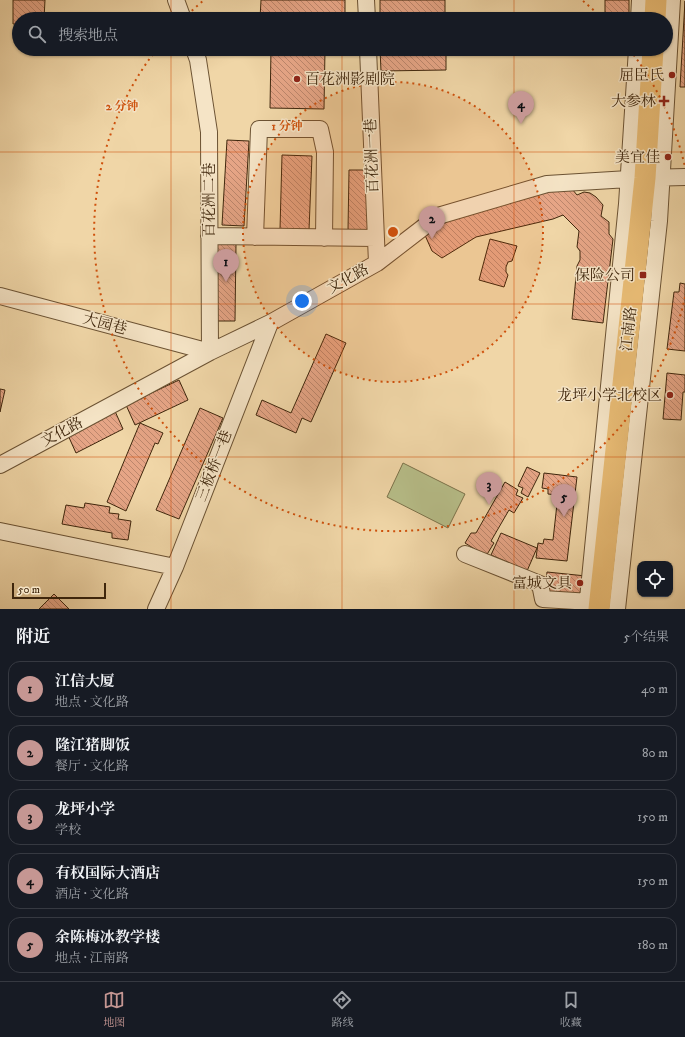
<!DOCTYPE html>
<html lang="zh">
<head>
<meta charset="utf-8">
<style>
  :root { --surface:#171b24; --page:#242831; --text:#f1f3f6; --muted:#9ea1a6; --line:#363941; --accent:#c59692 }
  body { margin:0; font-family:"IM FELL DW Pica","Noto Serif SC",serif; background:var(--page); color:var(--text) }
  .controls { position:absolute; right:12px; bottom:12px; display:grid; overflow:hidden; border-radius:8px; box-shadow:0 1px 3px #0004 }
  .controls button { width:36px; height:36px; display:grid; place-items:center; padding:0; border:0; border-bottom:1px solid var(--line); background:var(--surface); color:var(--text); font:20px sans-serif }
  .scale { position:absolute; left:12px; bottom:10px; width:94px; box-sizing:border-box; padding-left:4px; border:2px solid #3f260c; border-top:0; font-size:11px; line-height:14px; white-space:nowrap; color:#3f260c; -webkit-text-stroke:3px #f5e4c6; paint-order:stroke }
  .you { position:absolute; left:302px; top:301px; width:14px; height:14px; margin:-10px; border:3px solid #fff; border-radius:50%; background:#1a73e8; box-shadow:0 0 0 6px #1a73e833 }
  .badge { display:grid; place-items:center; width:26px; height:26px; border-radius:50%; background:var(--accent); color:#111; font-size:13px; font-weight:700 }
  .pin { position:absolute; translate:-50% -33px; filter:drop-shadow(0 1px 2px #0008) }
  .pin::after { content:''; position:absolute; top:21px; width:14px; height:12px; background:inherit; clip-path:polygon(0 0,100% 0,50% 100%) }
  .list { margin:0; padding:0; list-style:none }
  h2 { display:flex; justify-content:space-between; align-items:center; height:52px; margin:0; padding:0 16px; font-size:17px }
  h2 small { font-size:13px; font-weight:400; color:var(--muted) }
  .list li { display:grid; grid-template-columns:26px 1fr auto; gap:12px; align-items:center; box-sizing:border-box; height:56px; margin:0 8px 8px; padding:0 8px; border:1px solid var(--line); border-radius:12px }
  .list b { display:block; font-size:15px; white-space:nowrap }
  .list p { margin:0; font-size:13px; white-space:nowrap; color:var(--muted) }
  .list em { font-size:13px; font-style:normal; color:var(--muted) }
  .icon { flex:none; width:22px; height:22px; fill:none; stroke:currentColor; stroke-width:2; stroke-linecap:round; stroke-linejoin:round }
  .map { position:relative; flex:none; width:685px; height:609px; overflow:hidden }
  .search { position:absolute; background:var(--surface); box-shadow:0 1px 3px #0004; left:12px; right:12px; top:12px; height:44px; display:flex; align-items:center; gap:10px; box-sizing:border-box; padding:0 14px; border-radius:22px; color:var(--muted); font-size:15px }
  .sheet { height:372px; background:var(--surface) }
  nav { display:flex; justify-content:space-around; align-items:center; box-sizing:border-box; height:56px; border-top:1px solid var(--line); background:var(--surface); font-size:11px; color:var(--muted) }
  nav a { display:grid; justify-items:center; gap:2px }
  nav .on { color:var(--accent) }
  .map>svg:first-child { display:block }
</style>
</head>
<body>
<div class="map">
<svg width="685" height="609" viewBox="0 0 685 609">
  <defs>
    <pattern id="building-back-hatch" width="6" height="6" patternUnits="userSpaceOnUse"><rect width="6" height="6" fill="#e6a586"/><path d="M-1 5l2 2M0 0l6 6M5-1l2 2" fill="none" stroke="#bc866c"/></pattern>
  </defs>
  <rect width="100%" height="100%" fill="#f0d6a7"/>
  <filter id="stains"><feTurbulence type="fractalNoise" baseFrequency=".005" numOctaves="4"/><feColorMatrix values="0 0 0 0 .2 0 0 0 0 .09 0 0 0 0 .02 0 0 0 .5 -.17"/></filter>
  <radialGradient id="worn" r=".72"><stop offset=".6" stop-color="#630" stop-opacity="0"/><stop offset="1" stop-color="#630" stop-opacity=".3"/></radialGradient>
  <!-- green -->
  <path fill="#b7be89" stroke="#7b724a" d="M 403,463 L 465,494 L 448,528 L 387,497 Z"/>
  <!-- building -->
  <path fill="url(#building-back-hatch)" stroke="#3f260c" d="M 13,0 L 45,0 L 44,19 L 19,19 L 19,24 L 13,24 Z
    M 261,0 L 345,0 L 345,19 L 260,19 Z
    M 380,0 L 445,0 L 445,19 L 380,19 Z
    M 605,0 L 629,0 L 629,19 L 605,19 Z
    M 685,1 L 685,87 L 680,87 Z
    M 271,49 L 325,49 L 324,109 L 270,108 Z
    M 380,49 L 446,49 L 446,70 L 381,71 Z
    M 227,140 L 249,141 L 244,226 L 222,225 Z
    M 282,155 L 312,156 L 309,230 L 280,229 Z
    M 349,170 L 369,170 L 368,231 L 348,230 Z
    M 555,187 L 572,189 L 577,195 L 584,192 L 590,193 L 596,197 L 603,205 L 601,216 L 609,222 L 609,234 L 613,239 L 603,323 L 572,319 L 577,266 L 580,260 L 580,251 L 577,247 L 579,231 L 563,215 L 553,219 L 476,237 L 442,258 L 432,251 L 424,233 L 450,218 Z
    M 490,239 L 517,246 L 512,261 L 508,262 L 506,267 L 506,272 L 508,275 L 504,287 L 479,280 Z
    M 217,243 L 236,244 L 235,321 L 215,321 Z
    M 680,283 L 685,284 L 685,351 L 667,349 L 674,292 L 679,292 Z
    M 326,334 L 346,343 L 311,422 L 302,418 L 296,433 L 256,415 L 262,400 L 291,413 Z
    M 667,373 L 685,375 L 685,392 L 683,392 L 681,420 L 663,419 Z
    M 179,380 L 188,400 L 135,425 L 126,405 Z
    M 0,389 L 5,390 L 0,412 Z
    M 200,408 L 223,418 L 179,519 L 156,510 Z
    M 114,409 L 123,429 L 76,453 L 67,433 Z
    M 140,423 L 163,433 L 158,444 L 155,443 L 126,511 L 107,502 Z
    M 527,467 L 540,473 L 528,497 L 521,493 L 523,488 L 518,486 Z
    M 544,473 L 577,477 L 567,561 L 536,558 L 538,543 L 543,544 L 544,539 L 553,540 L 558,495 L 548,494 L 548,489 L 542,488 Z
    M 505,482 L 518,490 L 516,495 L 523,498 L 514,513 L 509,510 L 491,541 L 494,543 L 486,556 L 465,543 L 471,533 L 476,533 Z
    M 85,503 L 110,507 L 109,513 L 119,514 L 118,519 L 131,521 L 128,540 L 112,538 L 112,533 L 62,524 L 66,505 L 84,508 Z
    M 501,533 L 537,548 L 527,571 L 491,555 Z
    M 547,572 L 586,576 L 584,598 L 545,594 Z
    M 54,594 L 69,609 L 39,609 Z"/>
  <g fill="none" stroke-linecap="round" stroke-linejoin="round">
    <defs>
      <path id="minor" d="M 176,0 L 183,19
        M 366,0 L 367,19
        M 639,19 L 640,0
        M 368,49 L 377,263
        M 209,236 L 376,238
        M 255,237 L 259,129 L 320,129 L 325,152 L 324,238
        M 0,296 L 210,352 L 209,132 L 198,60 L 194,49
        M 0,465 L 210,352 L 270,323 L 377,263 L 438,216 L 547,184 L 645,178 L 685,177
        M 0,531 L 175,567
        M 465,554 L 540,584 L 543,599 L 591,602
        M 156,609 L 175,567 L 270,323
        M 587,609 L 627,204 L 637,49
        M 617,609 L 659,221 L 672,0"/>
      <path id="major" d="M 655,19 L 656,0
        M 599,609 L 645,178 L 653,49"/>
    </defs>
    <!-- minor casing -->
    <use href="#minor" stroke="#6b5233" stroke-width="18"/>
    <!-- major casing -->
    <use href="#major" stroke="#3f260c" stroke-width="22"/>
    <!-- minor -->
    <use href="#minor" stroke="#f5e4c6" stroke-width="16"/>
    <!-- major -->
    <use href="#major" stroke="#e8bb74" stroke-width="21"/>
  </g>
  <!-- grid -->
  <path fill="none" stroke="#cf510c" stroke-width="1" stroke-opacity="0.55" d="M 171,0 L 171,19M 342,0 L 342,19M 514,0 L 514,19M 171,49 L 171,609M 342,49 L 342,609M 514,49 L 514,609M 0,152 L 685,152M 0,304 L 685,304M 0,457 L 685,457"/>
  <!-- distance rings -->
  <circle cx="393" cy="232" r="150" fill="#cf510c" fill-opacity=".12"/>
  <g fill="none" stroke="#cf510c" stroke-width="2" stroke-dasharray="2 4">
    <circle cx="393" cy="232" r="150"/>
    <path d="M685 297A299 299 0 1 1 156 50M183 19A299 299 0 0 1 203 1M583 1A299 299 0 0 1 603 19M630 50A299 299 0 0 1 685 167"/>
  </g>
  <!-- markers -->
  <g fill="#8f2418" stroke="#f5e4c6" stroke-width="1.5">
    <circle cx="672" cy="75" r="4"/>
    <circle cx="297" cy="79" r="4"/>
    <path d="M662 95h4v4h4v4h-4v4h-4v-4h-4v-4h4z"/>
    <circle cx="668" cy="157" r="4"/>
    <rect x="639" y="271" width="8" height="8" rx="2"/>
    <circle cx="670" cy="395" r="4"/>
    <circle cx="580" cy="583" r="4"/>
  </g>
  <g text-anchor="middle" dominant-baseline="central" stroke-width="3" stroke-linejoin="round" paint-order="stroke">
    <!-- poi labels -->
    <g font-size="15" fill="#3f260c" stroke="#f5e4c6" text-anchor="end">
      <text x="664" y="75">屈臣氏</text>
      <text x="305" y="79" text-anchor="start">百花洲影剧院</text>
      <text x="656" y="101">大参林</text>
      <text x="660" y="157">美宜佳</text>
      <text x="635" y="275">保险公司</text>
      <text x="662" y="395">龙坪小学北校区</text>
      <text x="572" y="583">富城文具</text>
    </g>
    <!-- street labels -->
    <g font-size="15" fill="#3f260c" stroke="#f5e4c6">
      <text transform="translate(372 156) rotate(-92)">百花洲一巷</text>
      <text transform="translate(209 200) rotate(-90)">百花洲二巷</text>
      <text transform="translate(348 279) rotate(-29)">文化路</text>
      <text transform="translate(105 324) rotate(15)">大园巷</text>
      <text transform="translate(629 329) rotate(-84)">江南路</text>
      <text transform="translate(62 432) rotate(-28)">文化路</text>
      <text transform="translate(214 466) rotate(-69)">三板桥一巷</text>
    </g>
  </g>
  <circle cx="393" cy="232" r="6" fill="#cf510c" stroke="#f5e4c6" stroke-width="2"/>
  <g font-size="12" text-anchor="middle" font-weight="bold" fill="#cf510c" stroke="#f5e4c6" stroke-width="3" stroke-linejoin="round" paint-order="stroke">
    <text x="122" y="110">2 分钟</text>
    <text x="287" y="130">1 分钟</text>
  </g>
  <rect width="100%" height="100%" filter="url(#stains)"/>
  <rect width="100%" height="100%" fill="url(#worn)"/>
</svg>
<div class="controls">
<button><svg class="icon" aria-label="locate" viewBox="0 0 24 24"><circle cx="12" cy="12" r="6"/><path d="M12 2v4M12 18v4M2 12h4M18 12h4"/></svg></button>
</div>
<div class="scale">50 m</div>
<div class="you"></div>
<div class="pin badge" style="left:226px;top:282px">1</div>
<div class="pin badge" style="left:432px;top:239px">2</div>
<div class="pin badge" style="left:489px;top:505px">3</div>
<div class="pin badge" style="left:521px;top:124px">4</div>
<div class="pin badge" style="left:564px;top:517px">5</div>
<div class="search"><svg class="icon" aria-label="search" viewBox="0 0 24 24"><circle cx="10" cy="10" r="6"/><path d="M15 15l6 6"/></svg>搜索地点</div>
</div>
<section class="sheet">
<h2>附近<small>5个结果</small></h2>
<ul class="list">
<li><span class="badge">1</span><div><b>江信大厦</b><p>地点 · 文化路</p></div><em>40 m</em></li>
<li><span class="badge">2</span><div><b>隆江猪脚饭</b><p>餐厅 · 文化路</p></div><em>80 m</em></li>
<li><span class="badge">3</span><div><b>龙坪小学</b><p>学校</p></div><em>150 m</em></li>
<li><span class="badge">4</span><div><b>有权国际大酒店</b><p>酒店 · 文化路</p></div><em>150 m</em></li>
<li><span class="badge">5</span><div><b>余陈梅冰教学楼</b><p>地点 · 江南路</p></div><em>180 m</em></li>
</ul>
</section>
<nav>
<a class="on"><svg class="icon" aria-label="map" viewBox="0 0 24 24"><path d="M3 6l6-2 6 2 6-2v14l-6 2-6-2-6 2zM9 4v14M15 6v14"/></svg>地图</a>
<a><svg class="icon" aria-label="directions" viewBox="0 0 24 24"><path d="M12 3l9 9-9 9-9-9zM9 14v-3h6M13 9l2 2-2 2"/></svg>路线</a>
<a><svg class="icon" aria-label="saved" viewBox="0 0 24 24"><path d="M7 4h10v16l-5-4-5 4z"/></svg>收藏</a>
</nav>
</body>
</html>
